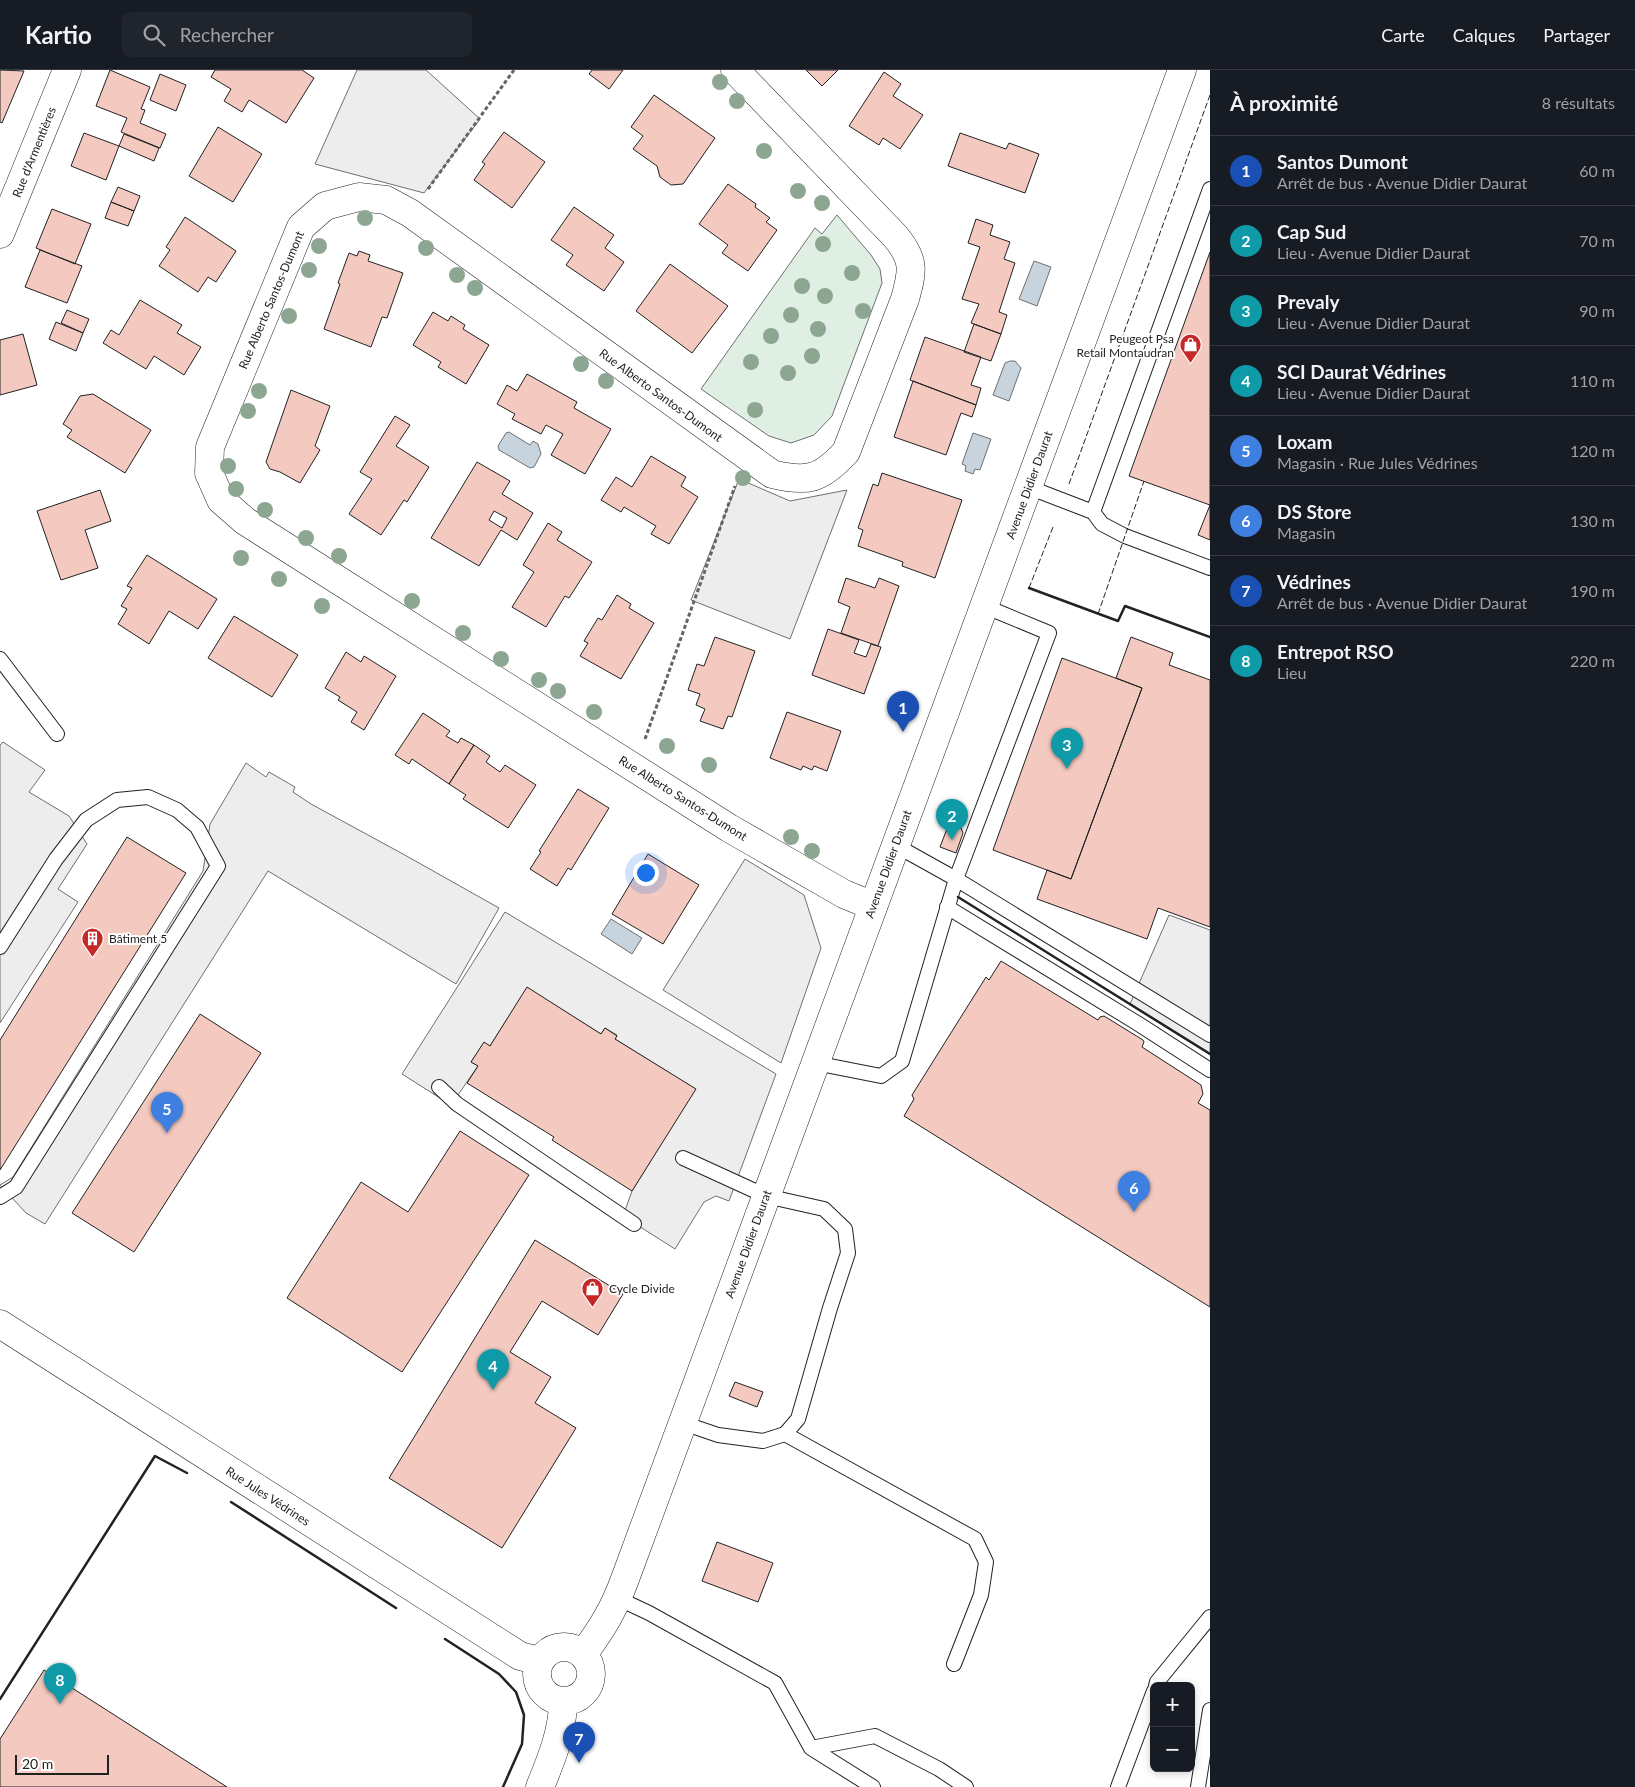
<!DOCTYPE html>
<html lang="fr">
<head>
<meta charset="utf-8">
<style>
  :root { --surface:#171b24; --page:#20242c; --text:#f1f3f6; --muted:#9ea1a6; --line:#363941; --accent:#b45309 }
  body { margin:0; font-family:Lato,sans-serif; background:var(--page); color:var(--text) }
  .controls { position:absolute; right:15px; bottom:15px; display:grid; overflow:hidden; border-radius:8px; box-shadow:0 2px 8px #0003 }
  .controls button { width:45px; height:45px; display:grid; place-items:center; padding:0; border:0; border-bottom:1px solid var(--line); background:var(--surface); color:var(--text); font:25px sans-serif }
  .scale { position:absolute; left:15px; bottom:12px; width:94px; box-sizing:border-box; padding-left:5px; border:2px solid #222; border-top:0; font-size:14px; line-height:18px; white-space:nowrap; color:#222; -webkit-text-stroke:4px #fff; paint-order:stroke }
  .you { position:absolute; left:645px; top:802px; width:18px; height:18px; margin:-12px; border:4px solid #fff; border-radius:50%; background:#1a73e8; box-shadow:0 0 0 8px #1a73e833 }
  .badge { display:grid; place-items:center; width:32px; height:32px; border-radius:50%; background:var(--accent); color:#fff; font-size:16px; font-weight:700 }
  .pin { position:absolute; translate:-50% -41px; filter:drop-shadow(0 1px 2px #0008) }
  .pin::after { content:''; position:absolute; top:26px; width:18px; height:15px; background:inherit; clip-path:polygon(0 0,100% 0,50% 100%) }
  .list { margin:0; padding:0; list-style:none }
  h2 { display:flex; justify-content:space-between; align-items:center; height:65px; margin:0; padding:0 20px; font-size:21px }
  h2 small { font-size:16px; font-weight:400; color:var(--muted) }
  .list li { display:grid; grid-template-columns:32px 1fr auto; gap:15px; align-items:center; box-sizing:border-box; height:70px; padding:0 20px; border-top:1px solid var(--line) }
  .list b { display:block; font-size:19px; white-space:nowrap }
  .list p { margin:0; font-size:16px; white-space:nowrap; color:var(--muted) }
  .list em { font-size:16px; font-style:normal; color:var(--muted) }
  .icon { flex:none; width:28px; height:28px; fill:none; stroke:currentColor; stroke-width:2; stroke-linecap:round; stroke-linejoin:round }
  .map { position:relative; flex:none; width:1210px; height:1717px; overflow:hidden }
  header { display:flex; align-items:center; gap:30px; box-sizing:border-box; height:70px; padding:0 25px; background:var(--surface); border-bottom:1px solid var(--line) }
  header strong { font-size:24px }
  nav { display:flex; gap:28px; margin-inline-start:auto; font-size:18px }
  .search { width:350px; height:45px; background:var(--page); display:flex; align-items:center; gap:12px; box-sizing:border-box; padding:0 18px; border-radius:8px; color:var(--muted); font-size:19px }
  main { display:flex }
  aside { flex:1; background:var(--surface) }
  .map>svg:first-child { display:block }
</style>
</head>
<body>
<header>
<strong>Kartio</strong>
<div class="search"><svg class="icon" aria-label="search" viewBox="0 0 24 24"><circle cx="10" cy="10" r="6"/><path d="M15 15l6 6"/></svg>Rechercher</div>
<nav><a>Carte</a><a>Calques</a><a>Partager</a></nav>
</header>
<main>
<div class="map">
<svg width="1210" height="1717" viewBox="0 0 1210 1717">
  <rect width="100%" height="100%" fill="#fff"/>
  <!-- green -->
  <path fill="#e0efe3" stroke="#6f6f6f" d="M 837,145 L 871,185 L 880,199 L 882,213 L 832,346 L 814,365 L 791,373 L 769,366 L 701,319 L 815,158 L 822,164 Z"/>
  <!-- parking -->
  <path fill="#ededed" stroke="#6f6f6f" d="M 357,0 L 426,0 L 480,49 L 424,123 L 315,94 Z
    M 739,409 L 790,431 L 847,420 L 790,569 L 691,530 Z
    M 3,672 L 45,700 L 29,722 L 69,746 L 87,774 L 58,819 L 78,832 L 0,953 L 0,675 Z
    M 246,693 L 266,707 L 269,702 L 295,717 L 293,722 L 311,734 L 403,784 L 499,838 L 456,914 L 268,801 L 45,1154 L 26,1143 L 0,1115 L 13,1107 L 203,801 L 210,754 Z
    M 745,789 L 804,825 L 821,878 L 781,993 L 663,920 Z
    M 505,842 L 776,1004 L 729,1131 L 716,1126 L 704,1132 L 675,1179 L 623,1146 L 632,1121 L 695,1019 L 615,969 L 617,965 L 605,958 L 601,964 L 527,918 L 490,976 L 484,973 L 471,992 L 478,996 L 451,1035 L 402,1004 Z
    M 1169,845 L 1210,860 L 1210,984 L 1130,934 Z"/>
  <!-- water -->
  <path fill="#c7d3dd" stroke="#6f6f6f" d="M 1034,191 L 1051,197 L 1037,236 L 1019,229 Z
    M 1010,291 L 1015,291 L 1021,298 L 1009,331 L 993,325 L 1005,293 Z
    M 509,362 L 530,375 L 533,371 L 538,374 L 541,384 L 534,397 L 530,398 L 499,380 L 498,376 L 506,363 Z
    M 973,363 L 991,369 L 980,400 L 975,399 L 973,404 L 965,401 L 966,396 L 962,394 Z
    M 611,849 L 642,868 L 632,884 L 601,864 Z"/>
  <!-- building -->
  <path fill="#f3c9c0" stroke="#222" fill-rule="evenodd" d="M 0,0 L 24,1 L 2,53 L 0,52 Z
    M 110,0 L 150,17 L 141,39 L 145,40 L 140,53 L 166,64 L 160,78 L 121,62 L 127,48 L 96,36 Z
    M 215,0 L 302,0 L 314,8 L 286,53 L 249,30 L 242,42 L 224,31 L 231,19 L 211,7 Z
    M 592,0 L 623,0 L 609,19 L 589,4 Z
    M 806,0 L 838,0 L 822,16 Z
    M 884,2 L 901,14 L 893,26 L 923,45 L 900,79 L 883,68 L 879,75 L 849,56 Z
    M 160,4 L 186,15 L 176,41 L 150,30 Z
    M 654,25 L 715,68 L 683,114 L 671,115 L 660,107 L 657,96 L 633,79 L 643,66 L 631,57 Z
    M 218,57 L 262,84 L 233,132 L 189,106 Z
    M 504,62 L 545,92 L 512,138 L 474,110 L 485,94 L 482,92 Z
    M 84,63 L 119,76 L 106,110 L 71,96 Z
    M 960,63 L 1006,79 L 1009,73 L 1039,84 L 1025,123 L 948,96 Z
    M 124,64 L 159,78 L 154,91 L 119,76 Z
    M 728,114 L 756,134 L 755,137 L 770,148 L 766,152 L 777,160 L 748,201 L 722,183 L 728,175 L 699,154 Z
    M 118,117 L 140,126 L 134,141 L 111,132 Z
    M 111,132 L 134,141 L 128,156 L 105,148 Z
    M 574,137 L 614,165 L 605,178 L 624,192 L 604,221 L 566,195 L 573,185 L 551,170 Z
    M 52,139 L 91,154 L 75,194 L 36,178 Z
    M 185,147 L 236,181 L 216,212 L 208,207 L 198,222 L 159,196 L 170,180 L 166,177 Z
    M 976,149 L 993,155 L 990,165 L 1010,172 L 1004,189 L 1015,193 L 999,242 L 1007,245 L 1001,264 L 971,253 L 979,234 L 962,229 L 980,177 L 968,173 Z
    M 40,180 L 82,196 L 67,233 L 25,217 Z
    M 359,181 L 370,185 L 368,191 L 403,203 L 387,248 L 382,247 L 371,277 L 324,259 L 340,214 L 338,213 L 349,183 L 357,186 Z
    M 1210,182 L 1210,470 L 1198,465 L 1210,435 L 1129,406 Z
    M 670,194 L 728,236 L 692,283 L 636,241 Z
    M 140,230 L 182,255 L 177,263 L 201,277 L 184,305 L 154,286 L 146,299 L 103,273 L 111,260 L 119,265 Z
    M 67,240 L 89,249 L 83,263 L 61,253 Z
    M 433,242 L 448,251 L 451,246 L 465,255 L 463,259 L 489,275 L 466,314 L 438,297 L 441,292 L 413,275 Z
    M 56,252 L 83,263 L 76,281 L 49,269 Z
    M 974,254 L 1001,264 L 991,291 L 964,282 Z
    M 23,264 L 37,315 L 0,325 L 0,270 Z
    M 925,267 L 981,287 L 971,315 L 981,318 L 976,335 L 910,310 Z
    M 527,304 L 577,332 L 574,338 L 611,359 L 585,404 L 551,385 L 563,364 L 546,355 L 541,364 L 512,349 L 515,344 L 497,334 L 507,315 L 517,321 Z
    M 913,311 L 976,335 L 972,347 L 961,343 L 946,385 L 894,367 Z
    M 291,320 L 330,336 L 315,376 L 320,380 L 300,413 L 280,402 L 270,399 L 266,392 Z
    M 93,324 L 151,360 L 125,403 L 67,367 L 72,360 L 63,354 L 80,326 Z
    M 395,346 L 410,355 L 396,376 L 429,397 L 407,432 L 404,430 L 381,465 L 349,444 L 372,409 L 360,402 Z
    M 651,386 L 686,407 L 681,416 L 698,427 L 669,474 L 651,464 L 656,456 L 624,437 L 621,442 L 601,430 L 616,407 L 632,417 Z
    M 477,392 L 510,411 L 502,424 L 533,443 L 517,470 L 501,460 L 479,496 L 431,468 ZM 494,441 L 507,448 L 502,458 L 489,450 Z
    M 882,403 L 962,430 L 935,508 L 902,496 L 903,492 L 858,476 L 863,460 L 858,458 L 873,414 L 878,416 Z
    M 100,420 L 111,451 L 85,460 L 98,498 L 61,510 L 37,441 Z
    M 548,453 L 562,462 L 557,470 L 592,492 L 569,528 L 565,526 L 546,557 L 512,537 L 534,502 L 523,495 Z
    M 147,485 L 217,529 L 198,559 L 169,541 L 149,574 L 118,554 L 127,539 L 121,536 L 132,518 L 127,516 Z
    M 846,508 L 875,518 L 879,508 L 899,516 L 878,576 L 841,563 L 850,537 L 838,532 Z
    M 617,525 L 631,534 L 629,538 L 654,553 L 621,609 L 580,586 L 588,573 L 584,571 L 598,548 L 602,550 Z
    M 234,546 L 298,585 L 272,627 L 208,588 Z
    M 828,559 L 859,570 L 854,583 L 866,587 L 871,574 L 881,577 L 864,624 L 812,605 Z
    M 715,567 L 755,581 L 732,647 L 728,646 L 723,659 L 700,651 L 705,639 L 696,635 L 700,624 L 688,620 L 697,594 L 704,596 Z
    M 1131,567 L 1173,583 L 1169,595 L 1210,610 L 1210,857 L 1158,838 L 1147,869 L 1037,829 L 1047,800 L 1071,809 L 1142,618 L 1116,608 Z
    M 346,582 L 361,592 L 364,586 L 396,606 L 364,660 L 351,652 L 357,642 L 338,630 L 340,627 L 325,618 Z
    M 1062,588 L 1142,618 L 1071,809 L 993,780 Z
    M 787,642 L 841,661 L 827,701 L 814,696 L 812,700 L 803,696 L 801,700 L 770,688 Z
    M 423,643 L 450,661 L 446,666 L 458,673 L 461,668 L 474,675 L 449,714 L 412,689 L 409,694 L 395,685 Z
    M 474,675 L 490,686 L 486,692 L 500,702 L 505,695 L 536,715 L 508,758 L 463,729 L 466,725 L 449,714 Z
    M 578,719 L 609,738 L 571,800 L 568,798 L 557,816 L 530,799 L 541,782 L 539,781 Z
    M 950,751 L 960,755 L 963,763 L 956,783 L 940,777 Z
    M 127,767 L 186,803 L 0,1100 L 0,970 Z
    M 648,784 L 699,815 L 663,874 L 612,844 Z
    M 1001,891 L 1098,950 L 1100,947 L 1104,946 L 1143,970 L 1144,972 L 1142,977 L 1201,1015 L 1203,1024 L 1198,1033 L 1210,1040 L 1210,1237 L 904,1046 L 914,1029 L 912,1025 L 986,907 L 989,910 Z
    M 527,917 L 601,964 L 605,958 L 617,966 L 615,969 L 696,1019 L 632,1121 L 552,1070 L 554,1067 L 467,1013 L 478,996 L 471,992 L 484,972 L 490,976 Z
    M 200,944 L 261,983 L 134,1182 L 72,1143 Z
    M 460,1061 L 529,1105 L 402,1302 L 287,1228 L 361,1112 L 408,1142 Z
    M 535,1170 L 623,1224 L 598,1265 L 542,1231 L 510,1282 L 551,1307 L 535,1333 L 576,1358 L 502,1478 L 389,1408 Z
    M 735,1312 L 763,1322 L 757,1337 L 729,1326 Z
    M 717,1472 L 773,1493 L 758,1532 L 702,1511 Z
    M 44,1600 L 227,1717 L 0,1717 L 0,1669 Z"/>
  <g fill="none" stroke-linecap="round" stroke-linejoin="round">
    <defs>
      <path id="lane" d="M 1028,417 L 1093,442 L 1210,119
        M 1093,442 L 1102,454 L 1125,466 L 1210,498
        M 0,589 L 57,664
        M 895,775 L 956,809 L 1049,563 L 984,536
        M 947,837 L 1137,953 L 1210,1000
        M 0,877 L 56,789 L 86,750 L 117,730 L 148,727 L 177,740 L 197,757 L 218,796 L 16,1117 L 0,1127
        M 815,993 L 881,1006 L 902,991 L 956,809 L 1210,965
        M 439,1017 L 457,1034 L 634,1154
        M 683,1353 L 718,1365 L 763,1371 L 785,1364 L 798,1349 L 830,1238 L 848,1183 L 845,1159 L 824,1139 L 766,1126 L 683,1088
        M 785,1364 L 975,1469 L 986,1492 L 981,1525 L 954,1594
        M 617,1528 L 649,1543 L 775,1613 L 811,1678 L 873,1717
        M 1156,1616 L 1157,1612 L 1210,1547
        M 811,1678 L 875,1666 L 939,1699 L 966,1717
        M 1118,1717 L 1154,1621
        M 1198,1717 L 1210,1640"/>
      <path id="street" d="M 735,0 L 895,166 C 915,190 913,200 905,229 L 846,382 C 821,409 808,413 772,404 L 410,143 L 386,130 L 359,127 L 325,136 L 301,157 L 210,377 L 209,403 L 221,430 L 245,451 L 729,758 L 844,824 L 873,836
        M 0,164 L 67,0"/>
      <path id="secondary" d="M 0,1254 L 520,1586 L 539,1591
        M537 1604a27 27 0 1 1 54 0a27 27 0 1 1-54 0Z
        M 584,1583 C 603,1557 614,1539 625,1509 L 1182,0
        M 540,1717 C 551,1690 563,1661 563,1632"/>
    </defs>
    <!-- lane casing -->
    <use href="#lane" stroke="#222" stroke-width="16"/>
    <!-- street casing -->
    <use href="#street" stroke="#222" stroke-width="29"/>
    <!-- secondary casing -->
    <use href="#secondary" stroke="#222" stroke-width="29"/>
    <!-- path -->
    <path stroke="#646464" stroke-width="3" stroke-dasharray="4 2.5" stroke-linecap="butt" d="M 428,119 L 514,0
      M 645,669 L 735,416"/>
    <!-- lane -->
    <use href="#lane" stroke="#fff" stroke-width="14"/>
    <!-- street -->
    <use href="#street" stroke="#fff" stroke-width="28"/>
    <!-- secondary -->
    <use href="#secondary" stroke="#fff" stroke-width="28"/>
    <!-- fence -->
    <path stroke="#222" stroke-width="1" stroke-dasharray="6 2.5" stroke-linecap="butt" d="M 1069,414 L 1210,25
      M 1029,518 L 1053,457
      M 1098,544 L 1144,411"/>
    <!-- wall -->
    <path stroke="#222" stroke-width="2.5" d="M 1029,518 L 1118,551 L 1125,536 L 1210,567
      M 958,827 L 1210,984
      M 231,1432 L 396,1538
      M 445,1569 L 499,1604 L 516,1622 L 524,1645 L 522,1674 L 503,1717
      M 0,1629 L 155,1386 L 187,1403"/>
  </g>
  <!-- trees -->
  <g fill="#8da692">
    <circle cx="720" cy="12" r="8"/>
    <circle cx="737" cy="31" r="8"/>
    <circle cx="764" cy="81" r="8"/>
    <circle cx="798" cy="121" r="8"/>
    <circle cx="822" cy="133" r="8"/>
    <circle cx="365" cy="148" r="8"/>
    <circle cx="823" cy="174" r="8"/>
    <circle cx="319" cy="176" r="8"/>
    <circle cx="426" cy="178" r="8"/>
    <circle cx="309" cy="200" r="8"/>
    <circle cx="852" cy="203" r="8"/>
    <circle cx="457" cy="205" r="8"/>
    <circle cx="802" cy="216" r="8"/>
    <circle cx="475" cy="218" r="8"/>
    <circle cx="825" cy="226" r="8"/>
    <circle cx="863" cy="241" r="8"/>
    <circle cx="791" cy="245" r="8"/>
    <circle cx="289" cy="246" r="8"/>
    <circle cx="818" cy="259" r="8"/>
    <circle cx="771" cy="266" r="8"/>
    <circle cx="812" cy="286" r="8"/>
    <circle cx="751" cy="292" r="8"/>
    <circle cx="581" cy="294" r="8"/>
    <circle cx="788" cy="303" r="8"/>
    <circle cx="606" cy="311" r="8"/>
    <circle cx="259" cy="321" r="8"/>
    <circle cx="755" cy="340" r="8"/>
    <circle cx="248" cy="341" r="8"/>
    <circle cx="228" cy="396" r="8"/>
    <circle cx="743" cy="408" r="8"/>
    <circle cx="236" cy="419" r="8"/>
    <circle cx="265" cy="440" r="8"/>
    <circle cx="306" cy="468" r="8"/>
    <circle cx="339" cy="486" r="8"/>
    <circle cx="241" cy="488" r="8"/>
    <circle cx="279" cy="509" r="8"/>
    <circle cx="412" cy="531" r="8"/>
    <circle cx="322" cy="536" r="8"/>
    <circle cx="463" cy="563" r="8"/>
    <circle cx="501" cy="589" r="8"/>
    <circle cx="539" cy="610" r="8"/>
    <circle cx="558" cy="621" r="8"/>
    <circle cx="594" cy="642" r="8"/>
    <circle cx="667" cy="676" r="8"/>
    <circle cx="709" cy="695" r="8"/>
    <circle cx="791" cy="767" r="8"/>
    <circle cx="812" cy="781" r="8"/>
  </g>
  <!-- icons -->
  <defs>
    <symbol id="shop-pin" viewBox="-11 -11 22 30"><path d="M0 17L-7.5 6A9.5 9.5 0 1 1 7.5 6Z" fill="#c62828" stroke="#fff"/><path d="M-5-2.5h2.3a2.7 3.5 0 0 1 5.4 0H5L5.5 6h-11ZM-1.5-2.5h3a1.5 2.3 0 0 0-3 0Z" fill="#fff"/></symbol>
    <symbol id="building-pin" viewBox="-11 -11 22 30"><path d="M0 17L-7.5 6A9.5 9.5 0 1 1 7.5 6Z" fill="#c62828" stroke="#fff"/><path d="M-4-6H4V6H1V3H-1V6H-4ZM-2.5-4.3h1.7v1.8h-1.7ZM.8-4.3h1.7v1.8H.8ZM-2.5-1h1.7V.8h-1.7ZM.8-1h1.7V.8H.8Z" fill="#fff"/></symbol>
  </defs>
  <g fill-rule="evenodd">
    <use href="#shop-pin" x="1178" y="262" width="25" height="34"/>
    <use href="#building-pin" x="80" y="856" width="25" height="34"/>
    <use href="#shop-pin" x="580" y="1206" width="25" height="34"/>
  </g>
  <g text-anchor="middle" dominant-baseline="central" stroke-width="4" stroke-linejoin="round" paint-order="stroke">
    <!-- street labels -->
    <g font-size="12" fill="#222" stroke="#fff">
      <text transform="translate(34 82) rotate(-68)">Rue d'Armentières</text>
      <text transform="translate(271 230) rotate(-67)">Rue Alberto Santos-Dumont</text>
      <text transform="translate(661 325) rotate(36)">Rue Alberto Santos-Dumont</text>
      <text transform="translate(1029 415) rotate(-70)">Avenue Didier Daurat</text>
      <text transform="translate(683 728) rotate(32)">Rue Alberto Santos-Dumont</text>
      <text transform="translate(888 794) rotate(-70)">Avenue Didier Daurat</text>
      <text transform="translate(748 1174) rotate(-70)">Avenue Didier Daurat</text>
      <text transform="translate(268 1426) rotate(33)">Rue Jules Védrines</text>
    </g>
    <!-- poi labels -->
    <g font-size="12" fill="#222" stroke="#fff" text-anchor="start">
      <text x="1174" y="268" text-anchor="end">Peugeot Psa<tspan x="1174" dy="14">Retail Montaudran</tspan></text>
      <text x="109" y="868">Bâtiment 5</text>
      <text x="609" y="1218">Cycle Divide</text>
    </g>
  </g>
</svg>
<div class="controls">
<button>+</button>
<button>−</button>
</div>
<div class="scale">20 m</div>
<div class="you"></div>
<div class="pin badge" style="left:903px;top:662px;background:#1a4fb4">1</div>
<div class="pin badge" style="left:952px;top:770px;background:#0f9aa8">2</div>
<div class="pin badge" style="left:1067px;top:699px;background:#0f9aa8">3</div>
<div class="pin badge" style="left:493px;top:1320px;background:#0f9aa8">4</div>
<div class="pin badge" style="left:167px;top:1063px;background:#3f7fe0">5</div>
<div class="pin badge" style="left:1134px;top:1142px;background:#3f7fe0">6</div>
<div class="pin badge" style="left:579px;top:1693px;background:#1a4fb4">7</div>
<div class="pin badge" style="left:60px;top:1634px;background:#0f9aa8">8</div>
</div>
<aside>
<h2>À proximité<small>8 résultats</small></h2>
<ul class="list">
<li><span class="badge" style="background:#1a4fb4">1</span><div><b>Santos Dumont</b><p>Arrêt de bus · Avenue Didier Daurat</p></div><em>60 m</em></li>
<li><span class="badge" style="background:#0f9aa8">2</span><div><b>Cap Sud</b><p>Lieu · Avenue Didier Daurat</p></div><em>70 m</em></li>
<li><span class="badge" style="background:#0f9aa8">3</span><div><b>Prevaly</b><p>Lieu · Avenue Didier Daurat</p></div><em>90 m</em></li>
<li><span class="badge" style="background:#0f9aa8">4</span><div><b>SCI Daurat Védrines</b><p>Lieu · Avenue Didier Daurat</p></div><em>110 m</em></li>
<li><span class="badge" style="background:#3f7fe0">5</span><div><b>Loxam</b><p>Magasin · Rue Jules Védrines</p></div><em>120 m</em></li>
<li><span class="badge" style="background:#3f7fe0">6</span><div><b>DS Store</b><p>Magasin</p></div><em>130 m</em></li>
<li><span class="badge" style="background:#1a4fb4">7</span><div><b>Védrines</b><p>Arrêt de bus · Avenue Didier Daurat</p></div><em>190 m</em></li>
<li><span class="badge" style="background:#0f9aa8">8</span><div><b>Entrepot RSO</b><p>Lieu</p></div><em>220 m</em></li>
</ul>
</aside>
</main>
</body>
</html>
